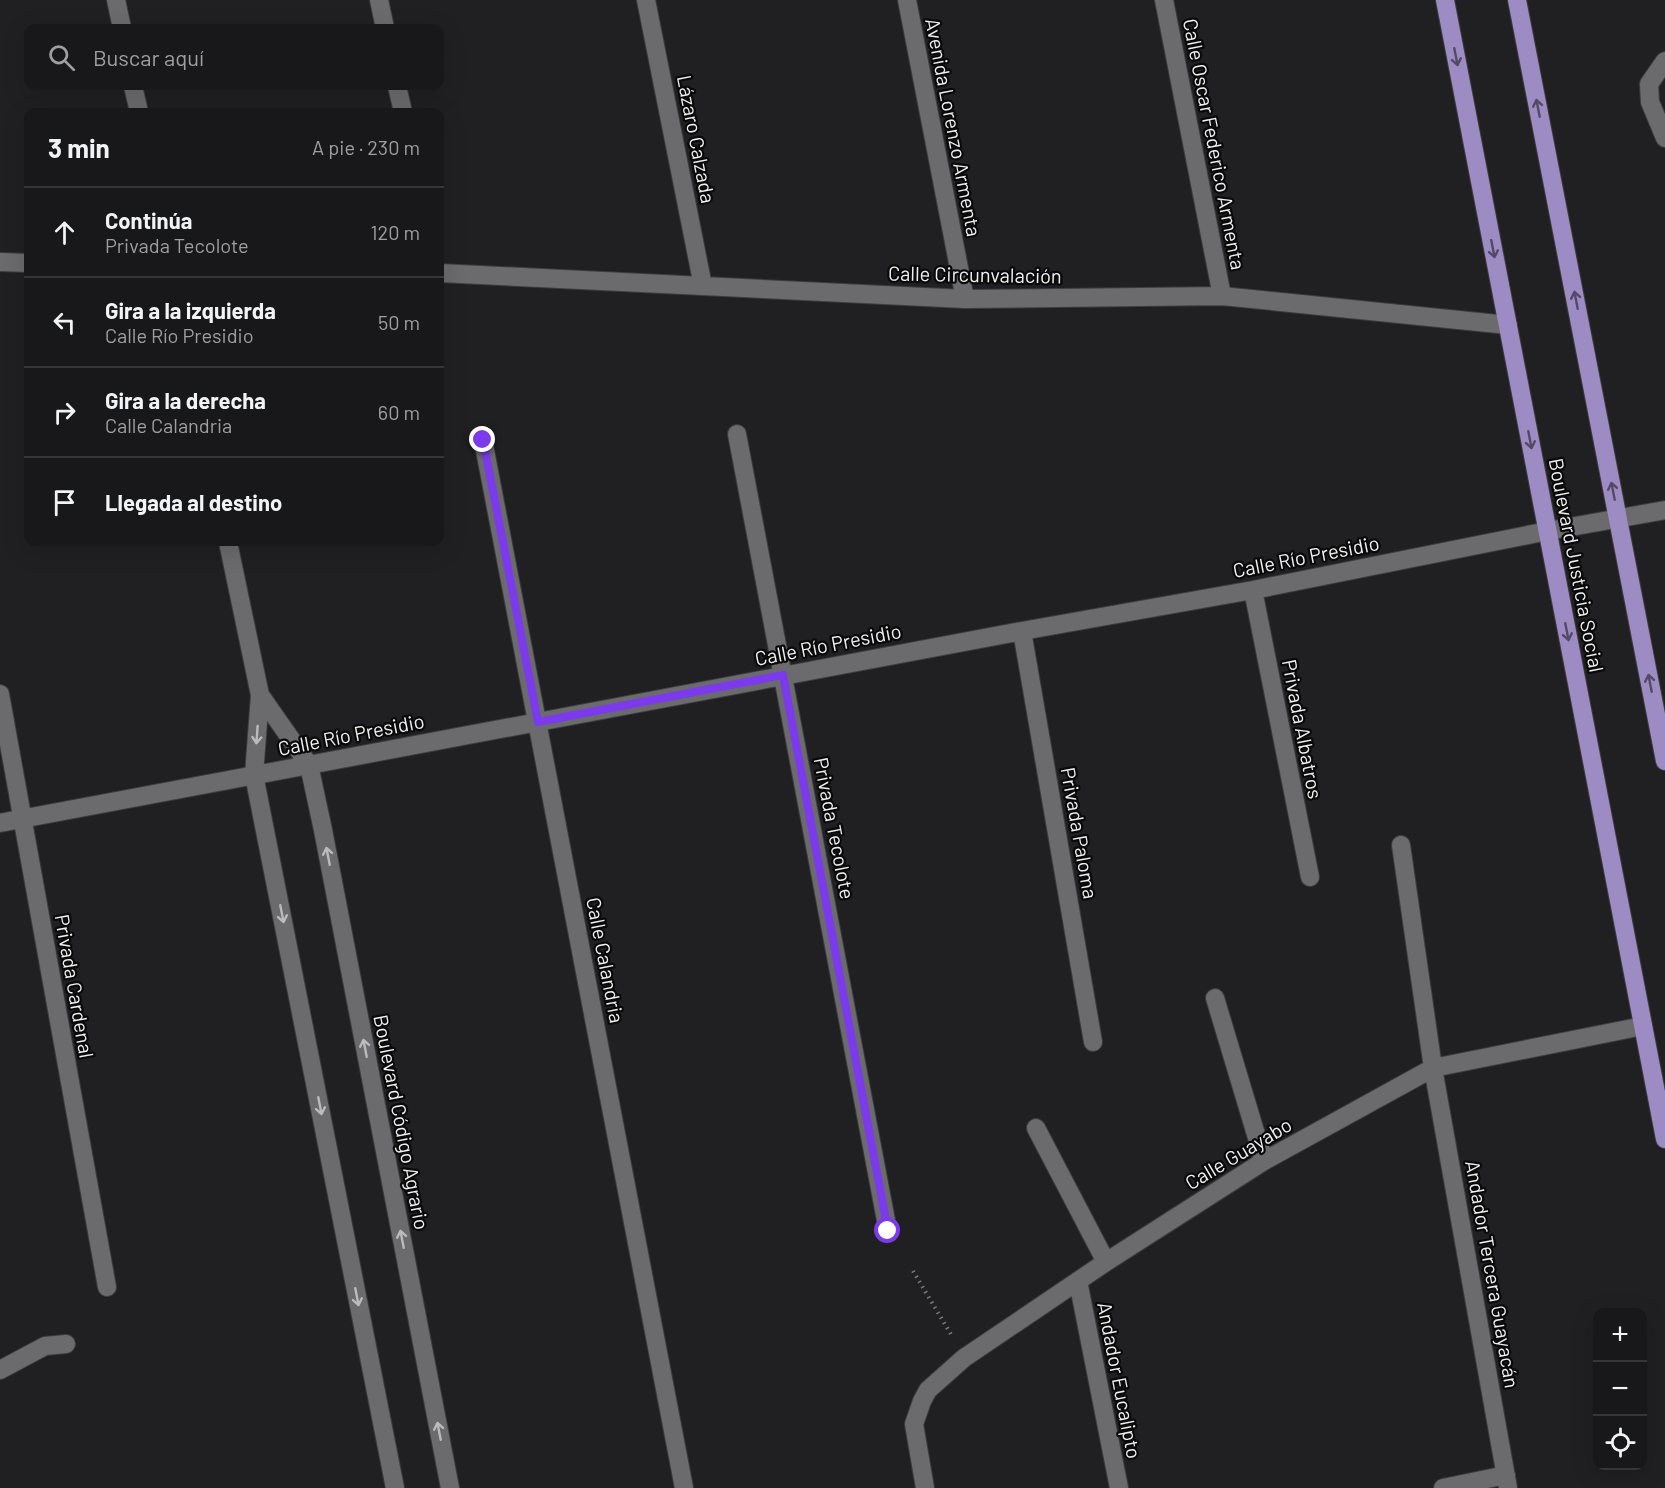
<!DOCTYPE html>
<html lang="es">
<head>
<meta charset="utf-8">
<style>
  :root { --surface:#181719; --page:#252426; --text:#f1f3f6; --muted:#9f9fa2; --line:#363638 }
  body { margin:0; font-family:Barlow,sans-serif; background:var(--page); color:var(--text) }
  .controls { position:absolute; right:18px; bottom:18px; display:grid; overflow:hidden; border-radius:12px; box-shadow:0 6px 24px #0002 }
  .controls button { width:54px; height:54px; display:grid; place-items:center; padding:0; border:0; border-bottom:2px solid var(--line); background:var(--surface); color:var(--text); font:30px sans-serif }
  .stop { position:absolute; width:18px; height:18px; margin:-14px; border:4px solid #7c3aed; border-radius:50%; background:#fff }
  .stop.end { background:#7c3aed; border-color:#fff; box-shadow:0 2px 6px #0008 }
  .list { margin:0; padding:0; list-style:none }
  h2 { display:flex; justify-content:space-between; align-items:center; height:78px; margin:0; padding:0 24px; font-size:26px }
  h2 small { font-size:20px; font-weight:400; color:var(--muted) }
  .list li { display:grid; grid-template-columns:39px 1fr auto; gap:18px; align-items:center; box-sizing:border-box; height:90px; padding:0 24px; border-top:2px solid var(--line) }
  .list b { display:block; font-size:22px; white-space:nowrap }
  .list p { margin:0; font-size:20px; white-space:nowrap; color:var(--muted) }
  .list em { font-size:20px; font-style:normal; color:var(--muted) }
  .icon { flex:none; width:33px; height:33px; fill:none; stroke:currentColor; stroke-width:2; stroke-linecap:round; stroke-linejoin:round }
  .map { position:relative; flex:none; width:1665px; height:1488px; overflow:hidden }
  .search { position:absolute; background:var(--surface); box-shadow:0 6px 24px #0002; left:24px; top:24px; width:420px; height:66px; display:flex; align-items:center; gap:15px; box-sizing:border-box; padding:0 21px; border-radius:12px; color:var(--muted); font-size:22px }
  .panel { position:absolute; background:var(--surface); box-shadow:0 6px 24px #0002; left:24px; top:108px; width:420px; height:438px; border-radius:12px }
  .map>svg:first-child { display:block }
</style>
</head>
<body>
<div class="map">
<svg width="1665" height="1488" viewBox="0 0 1665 1488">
  <rect width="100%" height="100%" fill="#201f21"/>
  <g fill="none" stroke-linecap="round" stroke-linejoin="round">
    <defs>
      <path id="minor" d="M 116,0 L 122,28
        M 379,0 L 385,28
        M 646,0 L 703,286
        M 907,0 L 965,299
        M 1164,0 L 1222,296
        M 1665,61 L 1649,84 L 1650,102 L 1665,138
        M 133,86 L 139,112
        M 397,86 L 403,112
        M 0,262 L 28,263
        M 440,273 L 965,299 L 1222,296 L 1508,325
        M 737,434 L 888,1231
        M 483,440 L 684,1488
        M 228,542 L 260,695 L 254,775 L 395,1488
        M 1253,590 L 1310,877
        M 1022,631 L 1093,1042
        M 0,694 L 107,1287
        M 260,695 L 309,765 L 323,830 L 450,1488
        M 0,823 L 1022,631 L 1253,590 L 1548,531 L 1665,510
        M 1401,845 L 1433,1068 L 1508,1488
        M 1215,998 L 1264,1161
        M 1036,1128 L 1106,1262
        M 1078,1281 L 1119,1488
        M 0,1370 L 45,1346 L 66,1344
        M 925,1488 L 914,1424 L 922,1401 L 928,1390 L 964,1358 L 1106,1262 L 1264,1161 L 1433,1068 L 1643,1026
        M 1443,1488 L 1506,1475"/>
      <path id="major" d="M 1445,0 L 1665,1139
        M 1517,0 L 1665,761"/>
    </defs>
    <!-- minor casing -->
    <use href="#minor" stroke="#3d3c3e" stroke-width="20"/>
    <!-- major casing -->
    <use href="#major" stroke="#3d3c3e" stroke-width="20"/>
    <!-- path -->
    <path stroke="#787779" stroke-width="4" stroke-dasharray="1.5 4.5" stroke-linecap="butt" d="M 913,1271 L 952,1336"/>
    <!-- minor -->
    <use href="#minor" stroke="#6b6a6d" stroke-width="18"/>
    <!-- major -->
    <use href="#major" stroke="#9d8bc3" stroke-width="18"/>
  </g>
  <!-- one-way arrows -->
  <defs><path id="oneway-shaft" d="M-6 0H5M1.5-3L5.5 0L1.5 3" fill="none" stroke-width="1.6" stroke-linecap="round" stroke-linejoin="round" transform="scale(1.5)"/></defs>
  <g stroke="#534a66">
    <use href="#oneway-shaft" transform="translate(1456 57) rotate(79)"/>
    <use href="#oneway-shaft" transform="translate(1538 108) rotate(-101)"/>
    <use href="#oneway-shaft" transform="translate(1493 249) rotate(79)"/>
    <use href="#oneway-shaft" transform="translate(1576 300) rotate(-101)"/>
    <use href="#oneway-shaft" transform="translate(1530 440) rotate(79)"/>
    <use href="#oneway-shaft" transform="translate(1613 491) rotate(-101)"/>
    <use href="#oneway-shaft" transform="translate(1567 632) rotate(79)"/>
    <use href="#oneway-shaft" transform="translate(1650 683) rotate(-101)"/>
  </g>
  <g stroke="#bbbabc">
    <use href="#oneway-shaft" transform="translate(257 735) rotate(94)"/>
    <use href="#oneway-shaft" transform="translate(328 856) rotate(-101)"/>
    <use href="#oneway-shaft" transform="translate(282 914) rotate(79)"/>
    <use href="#oneway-shaft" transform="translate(365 1048) rotate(-101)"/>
    <use href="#oneway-shaft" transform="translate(320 1106) rotate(79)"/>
    <use href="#oneway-shaft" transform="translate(402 1239) rotate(-101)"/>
    <use href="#oneway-shaft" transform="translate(357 1297) rotate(79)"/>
    <use href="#oneway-shaft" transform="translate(439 1431) rotate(-101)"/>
  </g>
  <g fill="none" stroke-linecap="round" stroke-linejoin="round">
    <!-- route -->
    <path stroke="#7c3aed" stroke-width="8" d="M 483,440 L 538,722 L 783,675 L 888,1231"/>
  </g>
  <g text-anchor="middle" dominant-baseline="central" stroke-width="4.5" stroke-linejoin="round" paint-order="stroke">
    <!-- street labels -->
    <g font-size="20" fill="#f0f0f1" stroke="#09090a">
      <text transform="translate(954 127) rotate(79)">Avenida Lorenzo Armenta</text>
      <text transform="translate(697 139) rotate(79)">Lázaro Calzada</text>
      <text transform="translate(1215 144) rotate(79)">Calle Oscar Federico Armenta</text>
      <text transform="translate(975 274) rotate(1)">Calle Circunvalación</text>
      <text transform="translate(1306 556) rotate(-11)">Calle Río Presidio</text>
      <text transform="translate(1577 565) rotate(79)">Boulevard Justicia Social</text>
      <text transform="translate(828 644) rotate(-11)">Calle Río Presidio</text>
      <text transform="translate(1303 729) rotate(79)">Privada Albatros</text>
      <text transform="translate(351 734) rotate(-11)">Calle Río Presidio</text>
      <text transform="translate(835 828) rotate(79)">Privada Tecolote</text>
      <text transform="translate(1080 833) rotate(80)">Privada Paloma</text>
      <text transform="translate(606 960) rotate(79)">Calle Calandria</text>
      <text transform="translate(75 986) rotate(80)">Privada Cardenal</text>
      <text transform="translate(402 1122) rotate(79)">Boulevard Código Agrario</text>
      <text transform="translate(1238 1153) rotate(-31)">Calle Guayabo</text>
      <text transform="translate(1493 1274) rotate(80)">Andador Tercera Guayacán</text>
      <text transform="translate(1120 1380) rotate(79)">Andador Eucalipto</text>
    </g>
  </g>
</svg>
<div class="controls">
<button>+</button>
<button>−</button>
<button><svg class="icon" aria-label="locate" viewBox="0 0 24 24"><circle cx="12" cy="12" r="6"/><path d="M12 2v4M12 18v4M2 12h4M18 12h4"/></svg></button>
</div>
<div class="stop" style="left:888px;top:1231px"></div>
<div class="stop end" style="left:483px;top:440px"></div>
<div class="search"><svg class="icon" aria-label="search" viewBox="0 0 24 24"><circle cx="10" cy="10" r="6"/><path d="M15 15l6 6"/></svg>Buscar aquí</div>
<section class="panel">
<h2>3 min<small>A pie · 230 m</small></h2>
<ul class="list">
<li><svg class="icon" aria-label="ahead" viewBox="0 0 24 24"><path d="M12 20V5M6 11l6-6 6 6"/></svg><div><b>Continúa</b><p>Privada Tecolote</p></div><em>120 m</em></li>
<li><svg class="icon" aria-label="left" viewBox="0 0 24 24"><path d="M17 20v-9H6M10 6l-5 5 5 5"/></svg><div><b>Gira a la izquierda</b><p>Calle Río Presidio</p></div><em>50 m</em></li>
<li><svg class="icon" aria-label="right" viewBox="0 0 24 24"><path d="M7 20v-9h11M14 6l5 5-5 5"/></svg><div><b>Gira a la derecha</b><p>Calle Calandria</p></div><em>60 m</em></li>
<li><svg class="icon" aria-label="arrive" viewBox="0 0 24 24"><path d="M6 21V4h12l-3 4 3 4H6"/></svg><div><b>Llegada al destino</b></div></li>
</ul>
</section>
</div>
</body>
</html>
